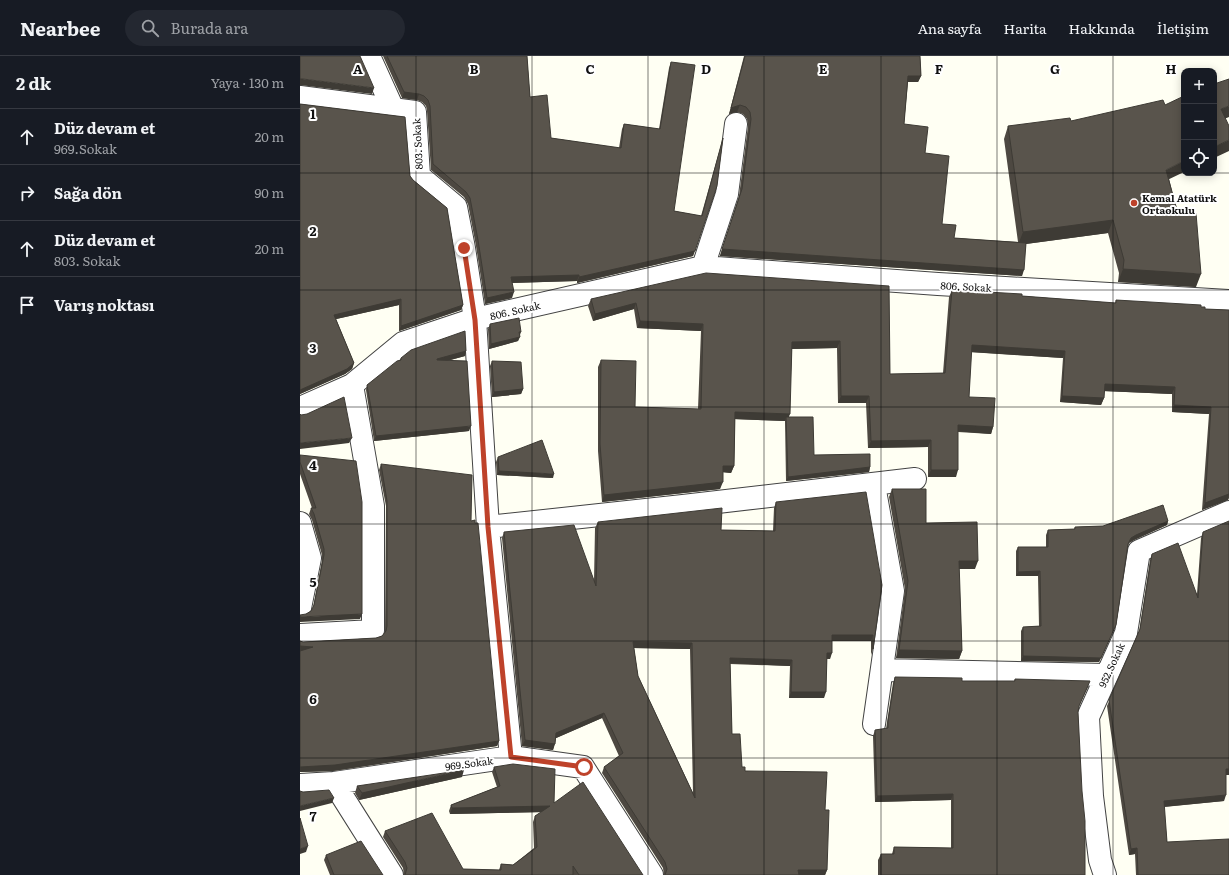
<!DOCTYPE html>
<html lang="tr">
<head>
<meta charset="utf-8">
<style>
  :root { --surface:#171b24; --page:#242831; --text:#f1f3f6; --muted:#9ea1a6; --line:#363941 }
  body { margin:0; font-family:Literata,serif; background:var(--page); color:var(--text) }
  .controls { position:absolute; right:12px; top:12px; display:grid; overflow:hidden; border-radius:8px; box-shadow:0 2px 10px #0003 }
  .controls button { width:36px; height:36px; display:grid; place-items:center; padding:0; border:0; border-bottom:1px solid var(--line); background:var(--surface); color:var(--text); font:20px sans-serif }
  .stop { position:absolute; width:12px; height:12px; margin:-9px; border:3px solid #be422a; border-radius:50%; background:#fff }
  .stop.end { background:#be422a; border-color:#fff; box-shadow:0 1px 4px #0008 }
  .list { margin:0; padding:0; list-style:none }
  h2 { display:flex; justify-content:space-between; align-items:center; height:52px; margin:0; padding:0 16px; font-size:17px }
  h2 small { font-size:13px; font-weight:400; color:var(--muted) }
  .list li { display:grid; grid-template-columns:26px 1fr auto; gap:12px; align-items:center; box-sizing:border-box; height:56px; padding:0 16px; border-top:1px solid var(--line) }
  .list b { display:block; font-size:15px; white-space:nowrap }
  .list p { margin:0; font-size:13px; white-space:nowrap; color:var(--muted) }
  .list em { font-size:13px; font-style:normal; color:var(--muted) }
  .icon { flex:none; width:22px; height:22px; fill:none; stroke:currentColor; stroke-width:2; stroke-linecap:round; stroke-linejoin:round }
  .map { position:relative; flex:none; width:929px; height:819px; overflow:hidden }
  header { display:flex; align-items:center; gap:24px; box-sizing:border-box; height:56px; padding:0 20px; background:var(--surface); border-bottom:1px solid var(--line) }
  header strong { font-size:19px }
  nav { display:flex; gap:22px; margin-inline-start:auto; font-size:14px }
  .search { width:280px; height:36px; background:var(--page); display:flex; align-items:center; gap:10px; box-sizing:border-box; padding:0 14px; border-radius:22px; color:var(--muted); font-size:15px }
  main { display:flex }
  aside { flex:1; background:var(--surface) }
  .map>svg:first-child { display:block }
</style>
</head>
<body>
<header>
<strong>Nearbee</strong>
<div class="search"><svg class="icon" aria-label="search" viewBox="0 0 24 24"><circle cx="10" cy="10" r="6"/><path d="M15 15l6 6"/></svg>Burada ara</div>
<nav><a>Ana sayfa</a><a>Harita</a><a>Hakkında</a><a>İletişim</a></nav>
</header>
<main>
<aside>
<h2>2 dk<small>Yaya · 130 m</small></h2>
<ul class="list">
<li><svg class="icon" aria-label="ahead" viewBox="0 0 24 24"><path d="M12 20V5M6 11l6-6 6 6"/></svg><div><b>Düz devam et</b><p>969.Sokak</p></div><em>20 m</em></li>
<li><svg class="icon" aria-label="right" viewBox="0 0 24 24"><path d="M7 20v-9h11M14 6l5 5-5 5"/></svg><div><b>Sağa dön</b></div><em>90 m</em></li>
<li><svg class="icon" aria-label="ahead" viewBox="0 0 24 24"><path d="M12 20V5M6 11l6-6 6 6"/></svg><div><b>Düz devam et</b><p>803. Sokak</p></div><em>20 m</em></li>
<li><svg class="icon" aria-label="arrive" viewBox="0 0 24 24"><path d="M6 21V4h12l-3 4 3 4H6"/></svg><div><b>Varış noktası</b></div></li>
</ul>
</aside>
<div class="map">
<svg width="929" height="819" viewBox="0 0 929 819">
  <rect width="100%" height="100%" fill="#fffff3"/>
  <g fill="none" stroke-linecap="round" stroke-linejoin="round">
    <defs>
      <path id="minor" d="M 69,0 L 93,53
        M 0,41 L 115,56 L 119,120 L 156,151 L 164,192 L 175,263 L 188,471 L 211,701
        M 403,211 L 427,138 L 436,68
        M 0,352 L 52,329 L 103,287 L 175,263 L 403,211 L 638,228 L 929,245
        M 574,429 L 593,535 L 574,668
        M 0,467 L 10,502 L 0,552
        M 188,471 L 383,450 L 615,423
        M 0,579 L 73,575 L 73,450 L 52,329
        M 582,614 L 806,619
        M 34,727 L 92,819
        M 0,729 L 34,727 L 211,701 L 283,711 L 352,819
        M 805,819 L 800,804 L 792,740 L 788,661 L 826,577 L 839,495 L 929,456"/>
    </defs>
    <!-- minor casing -->
    <use href="#minor" stroke="#434343" stroke-width="24"/>
    <!-- minor -->
    <use href="#minor" stroke="#fff" stroke-width="22"/>
  </g>
  <!-- wall -->
  <path fill="#4d4841" fill-rule="evenodd" d="M 83,0 L 227,0 L 230,41 L 251,82 L 319,92 L 322,73 L 324,68 L 359,73 L 369,12 L 371,6 L 374,155 L 401,160 L 423,82 L 393,200 L 277,227 L 277,225 L 212,227 L 212,242 L 185,248 L 176,190 L 168,148 L 164,141 L 131,114 L 127,55 L 126,50 L 122,46 L 117,44 L 102,42 Z
    M 444,0 L 620,0 L 621,20 L 618,26 L 608,26 L 604,68 L 625,97 L 642,168 L 654,182 L 718,186 L 704,83 L 708,70 L 771,65 L 869,123 L 896,231 L 818,226 L 819,217 L 808,177 L 726,188 L 722,220 L 420,200 L 439,140 L 448,70 L 447,63 L 443,58 L 437,56 L 429,58 Z
    M 0,48 L 105,61 L 110,120 L 113,124 L 147,152 L 163,249 L 161,254 L 99,275 L 99,249 L 36,263 L 54,307 L 52,313 L 45,318 L 0,338 Z
    M 589,230 L 590,318 L 643,317 L 649,241 L 652,234 L 722,240 L 815,247 L 816,244 L 901,251 L 905,253 L 929,254 L 929,442 L 928,444 L 902,454 L 909,358 L 872,356 L 872,338 L 804,335 L 804,342 L 801,349 L 760,346 L 763,302 L 671,296 L 669,341 L 693,371 L 691,378 L 658,376 L 656,421 L 628,421 L 628,391 L 568,392 L 566,347 L 538,347 L 537,292 L 492,293 L 489,361 L 514,399 L 570,411 L 569,416 L 486,425 L 485,365 L 435,363 L 434,410 L 431,417 L 423,416 L 420,433 L 302,446 L 298,395 L 298,311 L 301,304 L 335,351 L 398,353 L 401,275 L 337,272 L 334,253 L 293,265 L 288,250 L 291,243 Z
    M 190,268 L 221,276 L 218,285 L 189,293 L 188,273 Z
    M 166,295 L 165,300 L 147,305 L 169,375 L 74,385 L 66,334 L 67,329 L 100,304 L 101,302 Z
    M 192,305 L 223,333 L 221,338 L 192,341 L 190,310 Z
    M 0,399 L 60,563 L 6,558 L 11,555 L 13,552 L 22,504 L 22,499 L 12,464 L 9,458 L 11,452 L 12,452 L 0,418 Z
    M 198,401 L 253,422 L 197,419 L 196,406 Z
    M 81,408 L 171,465 L 199,685 L 197,690 L 33,715 L 0,716 L 0,585 L 3,586 L 76,582 L 82,580 L 85,576 L 86,450 L 79,414 Z
    M 592,433 L 626,467 L 675,513 L 659,513 L 662,595 L 659,603 L 596,602 L 605,533 L 589,441 Z
    M 476,446 L 582,529 L 573,593 L 571,599 L 571,585 L 532,585 L 530,603 L 527,603 L 524,642 L 489,642 L 490,610 L 430,608 L 432,678 L 442,711 L 445,715 L 525,754 L 527,814 L 525,819 L 364,819 L 363,812 L 302,717 L 304,711 L 319,700 L 302,662 L 256,682 L 253,694 L 222,690 L 202,482 L 204,476 L 294,525 L 295,472 L 298,466 L 421,474 L 473,475 L 474,452 ZM 334,592 L 390,593 L 393,737 L 338,620 Z
    M 868,465 L 867,469 L 834,484 L 829,487 L 828,490 L 816,569 L 799,606 L 721,605 L 721,575 L 723,571 L 739,570 L 738,520 L 716,520 L 716,495 L 718,491 L 746,491 L 746,479 L 748,474 L 774,473 L 775,471 L 803,470 Z
    M 929,475 L 929,719 L 926,719 L 924,745 L 864,751 L 867,786 L 929,819 L 836,819 L 835,798 L 829,799 L 807,650 L 839,577 L 850,504 L 852,498 L 897,538 L 901,482 L 903,476 Z
    M 595,621 L 662,625 L 714,625 L 715,623 L 788,631 L 778,652 L 778,656 L 785,819 L 578,819 L 578,804 L 581,798 L 592,798 L 594,791 L 651,792 L 651,744 L 575,746 L 573,680 L 575,674 L 586,673 L 593,627 Z
    M 194,711 L 254,747 L 343,819 L 104,819 L 103,812 L 83,781 L 85,775 L 163,813 L 199,814 L 201,808 L 213,809 L 234,792 L 233,766 L 235,760 L 242,756 L 150,758 L 149,755 L 151,749 L 197,731 L 192,716 Z
    M 162,721 L 59,744 L 55,737 L 57,730 Z
    M 26,799 L 83,819 L 30,819 L 24,804 Z"/>
  <!-- shaded-wall -->
  <path fill="#3e3b35" d="M 608,20 L 621,20 L 618,26 L 606,26 Z
    M 0,23 L 3,23 L 74,32 L 72,38 L 0,29 Z
    M 104,36 L 119,38 L 117,44 L 102,42 Z
    M 440,49 L 437,56 L 429,58 L 431,52 Z
    M 929,50 L 929,61 L 917,66 L 921,53 Z
    M 929,84 L 929,95 L 914,102 L 914,91 Z
    M 884,105 L 884,116 L 861,127 L 866,114 Z
    M 813,164 L 808,177 L 718,189 L 723,176 Z
    M 422,193 L 724,214 L 722,220 L 420,200 Z
    M 395,195 L 393,200 L 277,227 L 279,221 Z
    M 823,213 L 901,218 L 896,231 L 818,226 Z
    M 279,219 L 277,225 L 209,227 L 211,221 Z
    M 214,236 L 212,242 L 185,248 L 187,242 Z
    M 101,243 L 99,249 L 32,264 L 34,259 Z
    M 336,247 L 334,253 L 293,265 L 295,258 Z
    M 163,249 L 161,254 L 99,275 L 101,270 Z
    M 340,265 L 403,268 L 401,275 L 337,272 Z
    M 220,281 L 218,285 L 189,293 L 191,288 Z
    M 540,285 L 537,292 L 490,293 L 492,286 Z
    M 672,289 L 765,295 L 763,302 L 669,296 Z
    M 166,295 L 165,300 L 135,308 L 137,303 Z
    M 54,307 L 52,313 L 45,318 L 0,338 L 0,334 Z
    M 805,328 L 875,331 L 872,338 L 802,335 Z
    M 223,333 L 221,338 L 192,341 L 194,336 Z
    M 541,340 L 569,340 L 566,347 L 538,347 Z
    M 762,340 L 804,342 L 801,349 L 760,346 Z
    M 874,349 L 911,351 L 909,358 L 872,356 Z
    M 435,356 L 490,358 L 487,365 L 486,361 L 485,365 L 432,363 Z
    M 658,369 L 693,371 L 691,378 L 655,375 Z
    M 171,370 L 169,375 L 74,385 L 76,380 Z
    M 52,382 L 49,387 L 0,393 L 0,387 Z
    M 631,384 L 628,391 L 568,392 L 571,385 Z
    M 423,410 L 434,410 L 431,417 L 420,416 Z
    M 570,411 L 569,416 L 486,425 L 488,421 Z
    M 631,414 L 658,414 L 656,421 L 628,421 Z
    M 199,415 L 254,418 L 253,422 L 197,419 Z
    M 423,426 L 420,433 L 302,446 L 304,439 Z
    M 929,438 L 928,444 L 902,454 L 905,447 Z
    M 868,465 L 867,469 L 834,484 L 829,487 L 827,493 L 831,482 L 836,479 Z
    M 659,505 L 678,505 L 675,513 L 656,513 Z
    M 740,515 L 738,520 L 716,520 L 718,516 Z
    M 62,558 L 60,563 L 0,566 L 0,561 L 1,561 Z
    M 816,569 L 799,606 L 721,605 L 723,600 Z
    M 532,579 L 573,579 L 571,585 L 530,585 Z
    M 333,586 L 392,587 L 390,593 L 331,592 Z
    M 0,590 L 13,591 L 0,596 Z
    M 599,594 L 662,595 L 659,603 L 596,602 Z
    M 527,597 L 532,597 L 530,603 L 525,602 Z
    M 430,602 L 492,604 L 490,610 L 427,607 Z
    M 491,636 L 526,636 L 524,642 L 489,642 Z
    M 304,657 L 302,662 L 254,683 L 256,677 Z
    M 225,684 L 255,688 L 253,694 L 222,690 Z
    M 199,685 L 197,690 L 33,715 L 0,716 L 0,711 Z
    M 926,713 L 929,713 L 929,719 L 923,719 Z
    M 164,714 L 162,721 L 59,744 L 62,737 Z
    M 653,738 L 651,744 L 575,746 L 577,740 Z
    M 926,739 L 924,745 L 862,751 L 864,745 Z
    M 34,742 L 32,747 L 0,755 L 0,750 Z
    M 250,750 L 248,756 L 150,758 L 152,752 Z
    M 8,790 L 6,796 L 0,798 L 0,793 Z
    M 837,792 L 835,798 L 829,799 L 831,793 Z
    M 498,814 L 527,814 L 525,819 L 496,819 Z"/>
  <!-- building -->
  <path fill="#59544c" stroke="#3e3b35" fill-rule="evenodd" d="M 0,0 L 60,0 L 74,32 L 3,23 L 0,23 Z
    M 87,0 L 227,0 L 230,41 L 247,39 L 251,82 L 321,92 L 324,68 L 360,73 L 371,6 L 395,9 L 374,155 L 402,160 L 423,82 L 417,130 L 395,195 L 279,221 L 279,219 L 211,221 L 214,236 L 187,242 L 178,184 L 170,142 L 166,136 L 133,108 L 130,50 L 128,44 L 124,40 L 119,38 L 104,36 Z
    M 445,0 L 620,0 L 621,20 L 608,20 L 604,68 L 628,71 L 625,97 L 649,100 L 642,168 L 656,169 L 654,182 L 726,187 L 724,214 L 422,193 L 442,133 L 451,63 L 450,56 L 446,51 L 440,49 L 431,52 Z
    M 929,23 L 929,50 L 921,53 L 929,70 L 929,84 L 914,91 L 914,28 Z
    M 884,40 L 884,105 L 866,114 L 877,154 L 896,157 L 901,218 L 823,213 L 824,204 L 813,164 L 723,176 L 708,70 L 770,62 L 771,65 L 863,44 L 865,49 Z
    M 0,48 L 105,61 L 110,120 L 113,124 L 147,152 L 163,249 L 101,270 L 101,243 L 34,259 L 54,307 L 47,313 L 0,334 Z
    M 406,217 L 589,230 L 590,318 L 645,317 L 652,234 L 722,238 L 722,240 L 816,247 L 816,244 L 901,249 L 901,251 L 905,251 L 905,253 L 929,254 L 929,438 L 905,447 L 911,351 L 874,349 L 875,331 L 805,328 L 804,342 L 762,340 L 765,295 L 672,289 L 669,341 L 695,342 L 693,371 L 658,369 L 658,414 L 631,414 L 631,384 L 571,385 L 569,340 L 541,340 L 540,285 L 492,286 L 490,358 L 435,356 L 434,410 L 423,410 L 423,426 L 304,439 L 300,388 L 301,304 L 336,305 L 335,351 L 401,353 L 403,268 L 340,265 L 336,247 L 295,258 L 291,243 Z
    M 219,262 L 221,276 L 219,276 L 220,281 L 191,288 L 190,268 Z
    M 165,275 L 166,295 L 137,303 L 137,304 L 167,305 L 171,370 L 76,380 L 67,329 L 97,305 L 101,304 L 101,302 L 111,294 Z
    M 192,305 L 221,306 L 223,333 L 194,336 Z
    M 44,341 L 52,382 L 0,387 L 0,358 L 1,359 L 7,358 Z
    M 486,361 L 513,361 L 514,399 L 570,398 L 570,411 L 488,421 Z
    M 242,384 L 254,418 L 199,415 L 198,401 Z
    M 0,399 L 56,405 L 62,446 L 62,558 L 0,561 L 0,559 L 6,558 L 11,555 L 14,549 L 24,499 L 24,493 L 14,458 L 11,452 L 16,452 L 0,406 Z
    M 81,408 L 172,419 L 171,465 L 175,464 L 175,467 L 178,467 L 199,685 L 35,709 L 0,711 L 0,595 L 13,591 L 0,590 L 0,585 L 3,586 L 76,582 L 82,580 L 86,575 L 87,570 L 87,445 Z
    M 592,433 L 626,433 L 626,467 L 677,466 L 678,505 L 659,505 L 662,595 L 599,594 L 608,525 Z
    M 566,436 L 582,529 L 573,593 L 573,579 L 532,579 L 532,597 L 527,597 L 526,636 L 491,636 L 492,604 L 430,602 L 432,678 L 440,678 L 442,711 L 445,711 L 445,715 L 527,716 L 525,754 L 529,754 L 527,814 L 498,814 L 499,819 L 365,819 L 367,813 L 365,806 L 304,711 L 323,697 L 304,657 L 256,677 L 255,688 L 225,684 L 204,476 L 274,469 L 296,530 L 298,466 L 422,452 L 421,474 L 475,475 L 476,446 ZM 333,586 L 392,587 L 395,742 L 338,620 Z
    M 863,449 L 868,465 L 836,479 L 831,482 L 828,488 L 816,569 L 801,602 L 723,600 L 723,571 L 741,570 L 740,515 L 718,516 L 718,491 L 748,491 L 748,474 L 775,473 L 775,471 L 803,470 Z
    M 929,465 L 929,713 L 926,713 L 926,739 L 864,745 L 867,786 L 929,783 L 929,819 L 838,819 L 837,792 L 831,793 L 809,644 L 840,573 L 852,498 L 878,487 L 898,542 L 903,476 Z
    M 595,621 L 662,622 L 662,625 L 715,625 L 715,623 L 790,625 L 779,650 L 778,656 L 782,735 L 785,765 L 785,819 L 581,819 L 581,798 L 594,798 L 594,791 L 653,792 L 653,738 L 577,740 L 575,674 L 588,672 L 588,665 Z
    M 213,708 L 255,713 L 254,747 L 283,726 L 343,819 L 279,819 L 273,810 L 273,819 L 105,819 L 107,812 L 105,806 L 85,775 L 132,757 L 163,813 L 201,814 L 201,808 L 213,809 L 237,791 L 235,760 L 250,750 L 152,752 L 151,749 L 200,730 L 194,711 Z
    M 164,714 L 62,737 L 57,730 Z
    M 29,734 L 34,742 L 0,750 L 0,735 L 3,736 Z
    M 0,762 L 8,790 L 0,793 Z
    M 61,785 L 83,819 L 34,819 L 26,799 Z"/>
  <g fill="none" stroke-linecap="round" stroke-linejoin="round">
    <!-- route -->
    <path stroke="#be422a" stroke-width="5" d="M 164,192 L 175,264 L 188,471 L 211,701 L 284,711"/>
  </g>
  <!-- grid -->
  <path fill="none" stroke="#101010" stroke-width="1" stroke-opacity="0.55" d="M 116,0 L 116,819M 232,0 L 232,819M 348,0 L 348,819M 464,0 L 464,819M 581,0 L 581,819M 697,0 L 697,819M 813,0 L 813,819M 0,117 L 884,117M 884,117 L 914,117M 914,117 L 929,117M 0,234 L 929,234M 0,351 L 929,351M 0,468 L 929,468M 0,585 L 929,585M 0,702 L 929,702"/>
  <!-- markers -->
  <circle fill="#be422a" stroke="#fff" stroke-width="1.5" cx="834" cy="147" r="4"/>
  <g text-anchor="middle" dominant-baseline="central" stroke-width="4" stroke-linejoin="round" paint-order="stroke">
    <!-- street labels -->
    <g font-size="10" fill="#101010" stroke="#fff">
      <text transform="translate(117 88) rotate(-93)">803. Sokak</text>
      <text transform="translate(666 230) rotate(3)">806. Sokak</text>
      <text transform="translate(215 254) rotate(-13)">806. Sokak</text>
      <text transform="translate(811 609) rotate(-65)">952.Sokak</text>
      <text transform="translate(169 707) rotate(-8)">969.Sokak</text>
    </g>
    <!-- poi labels -->
    <g font-size="10" font-weight="bold" fill="#101010" stroke="#fff" text-anchor="start">
      <text x="842" y="141">Kemal Atatürk<tspan x="842" dy="12">Ortaokulu</tspan></text>
    </g>
  </g>
  <g font-size="13" text-anchor="middle" font-weight="bold" fill="#101010" stroke="#fff" stroke-width="4" stroke-linejoin="round" paint-order="stroke">
    <text x="58" y="18">A</text>
    <text x="174" y="18">B</text>
    <text x="290" y="18">C</text>
    <text x="406" y="18">D</text>
    <text x="523" y="18">E</text>
    <text x="639" y="18">F</text>
    <text x="755" y="18">G</text>
    <text x="871" y="18">H</text>
    <text x="13" y="63">1</text>
    <text x="13" y="180">2</text>
    <text x="13" y="297">3</text>
    <text x="13" y="414">4</text>
    <text x="13" y="531">5</text>
    <text x="13" y="648">6</text>
    <text x="13" y="765">7</text>
  </g>
</svg>
<div class="controls">
<button>+</button>
<button>−</button>
<button><svg class="icon" aria-label="locate" viewBox="0 0 24 24"><circle cx="12" cy="12" r="6"/><path d="M12 2v4M12 18v4M2 12h4M18 12h4"/></svg></button>
</div>
<div class="stop" style="left:284px;top:711px"></div>
<div class="stop end" style="left:164px;top:192px"></div>
</div>
</main>
</body>
</html>
